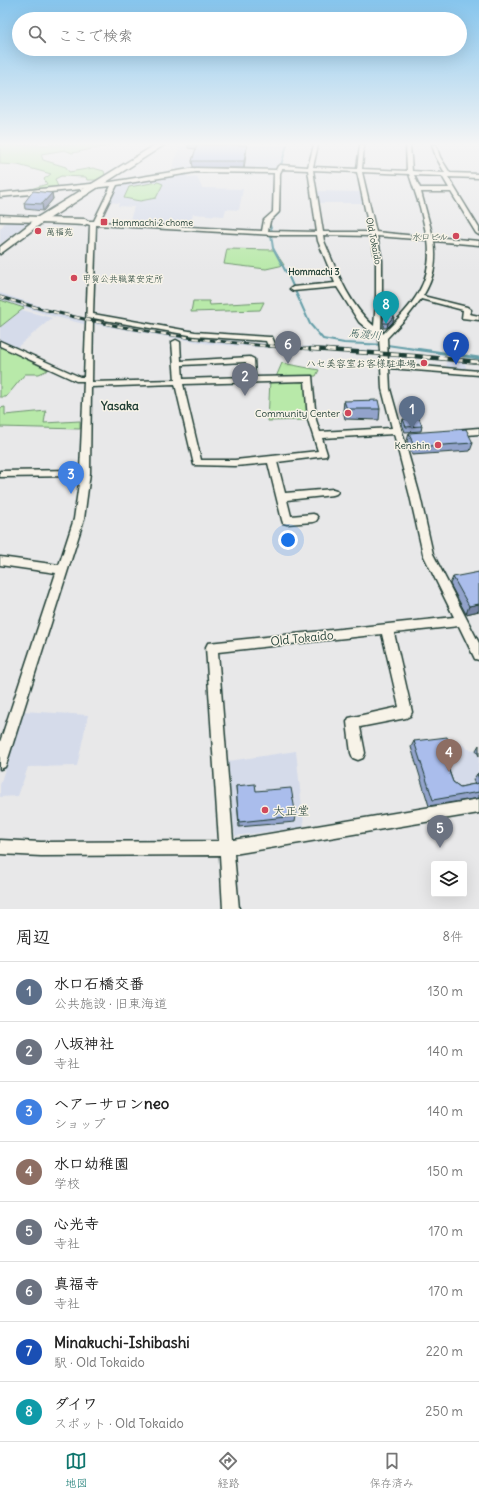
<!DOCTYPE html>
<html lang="ja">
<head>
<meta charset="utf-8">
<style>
  :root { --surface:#fff; --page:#f2f2f2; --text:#222; --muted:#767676; --line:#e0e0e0; --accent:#0f766e }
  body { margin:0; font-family:Delius,"Klee One",sans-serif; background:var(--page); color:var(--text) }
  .controls { position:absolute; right:12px; bottom:12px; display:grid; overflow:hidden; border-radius:4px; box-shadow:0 4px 16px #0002 }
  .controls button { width:36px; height:36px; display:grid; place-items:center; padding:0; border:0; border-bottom:1px solid var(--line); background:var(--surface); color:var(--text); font:20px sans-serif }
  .you { position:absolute; left:288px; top:540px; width:14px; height:14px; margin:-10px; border:3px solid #fff; border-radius:50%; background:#1a73e8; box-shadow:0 0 0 6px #1a73e833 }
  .badge { display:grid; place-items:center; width:26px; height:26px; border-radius:50%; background:var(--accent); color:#fff; font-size:13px; font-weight:700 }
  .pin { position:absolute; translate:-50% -33px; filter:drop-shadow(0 1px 2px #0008) }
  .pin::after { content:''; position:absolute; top:21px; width:14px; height:12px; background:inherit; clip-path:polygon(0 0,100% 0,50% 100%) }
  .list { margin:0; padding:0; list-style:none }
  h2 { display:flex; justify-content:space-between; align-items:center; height:52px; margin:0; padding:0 16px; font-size:17px }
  h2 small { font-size:13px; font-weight:400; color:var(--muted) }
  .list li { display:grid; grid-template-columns:26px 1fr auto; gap:12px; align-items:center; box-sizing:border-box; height:60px; padding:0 16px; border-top:1px solid var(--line) }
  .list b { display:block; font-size:15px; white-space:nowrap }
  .list p { margin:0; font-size:13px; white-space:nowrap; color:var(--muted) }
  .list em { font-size:13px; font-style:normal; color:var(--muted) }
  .icon { flex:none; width:22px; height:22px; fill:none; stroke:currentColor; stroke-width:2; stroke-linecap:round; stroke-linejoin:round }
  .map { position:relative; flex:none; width:479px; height:909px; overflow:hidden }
  .search { position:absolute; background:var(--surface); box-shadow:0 4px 16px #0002; left:12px; right:12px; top:12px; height:44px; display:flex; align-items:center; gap:10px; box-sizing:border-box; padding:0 14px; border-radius:22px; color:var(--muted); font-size:15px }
  .sheet { height:532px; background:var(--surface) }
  nav { display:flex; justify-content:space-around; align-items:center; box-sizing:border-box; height:56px; border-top:1px solid var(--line); background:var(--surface); font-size:11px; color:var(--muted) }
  nav a { display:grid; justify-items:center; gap:2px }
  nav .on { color:var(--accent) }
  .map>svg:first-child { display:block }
</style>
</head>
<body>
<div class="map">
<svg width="479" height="909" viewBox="0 0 479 909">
  <rect width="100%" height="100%" fill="#e8e8e9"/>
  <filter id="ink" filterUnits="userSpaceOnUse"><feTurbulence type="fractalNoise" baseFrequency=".025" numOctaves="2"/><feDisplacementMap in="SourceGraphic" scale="8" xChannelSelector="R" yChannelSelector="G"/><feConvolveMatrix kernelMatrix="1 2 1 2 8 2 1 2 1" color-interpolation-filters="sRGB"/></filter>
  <g filter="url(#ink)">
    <!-- built -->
    <path fill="#d5dbea" d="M 180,145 L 288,145 L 282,162 L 278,165 L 277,170 L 273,171 L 172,169 Z
      M 186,173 L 189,178 L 197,177 L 202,188 L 243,189 L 239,210 L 226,209 L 224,216 L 193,214 L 190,227 L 129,223 L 134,207 L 118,206 L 119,203 L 109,202 L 117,183 Z
      M 314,191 L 360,192 L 361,193 L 363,203 L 317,203 Z
      M 8,219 L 28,223 L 0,244 L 0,229 Z
      M 0,293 L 49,309 L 85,318 L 84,324 L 52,316 L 0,300 Z
      M 22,310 L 52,318 L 16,348 L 0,341 L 0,327 Z
      M 92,320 L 175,335 L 269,344 L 379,351 L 378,355 L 210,344 L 92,324 Z
      M 386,352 L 479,361 L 479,364 L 465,362 L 466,368 L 447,367 L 446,361 L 385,355 Z
      M 23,711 L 88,715 L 77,766 L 28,767 L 18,796 L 0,797 L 0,785 Z
      M 460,743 L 468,749 L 476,750 L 479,756 L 477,791 L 473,793 L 477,805 L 430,811 L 411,747 Z
      M 296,751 L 304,827 L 235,836 L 228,761 Z"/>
    <!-- green -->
    <path fill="#b8e9a9" stroke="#6c936e" d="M 0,145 L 113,145 L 72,153 L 65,150 L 41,154 L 43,160 L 66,167 L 69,172 L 93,168 L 104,171 L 105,175 L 96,180 L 87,180 L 86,177 L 61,176 L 55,179 L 58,187 L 24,191 L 47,184 L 44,179 L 51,174 L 18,165 L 0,164 Z
      M 158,182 L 163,184 L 156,198 L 140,201 L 124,198 L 129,187 Z
      M 227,249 L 274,250 L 284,265 L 266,269 L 224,264 Z
      M 0,300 L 24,308 L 0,327 Z
      M 193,301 L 209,301 L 210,305 L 264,302 L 260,310 L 191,312 Z
      M 0,346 L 48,370 L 39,374 L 25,374 L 6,397 L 0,397 Z
      M 282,363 L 319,370 L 316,376 L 276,377 Z
      M 270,380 L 304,380 L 307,382 L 307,420 L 268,421 Z
      M 5,407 L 5,415 L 46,411 L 44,423 L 80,421 L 80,429 L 0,427 L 0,408 Z"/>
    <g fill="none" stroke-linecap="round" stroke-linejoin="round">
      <!-- stream-far1 -->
      <path stroke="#659ea8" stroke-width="2" d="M 281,165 L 287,145
        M 272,231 L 269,222 L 279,213
        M 271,235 L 273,248 L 286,272
        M 288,275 L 310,324 L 323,339 L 344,343 L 387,345 L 422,350"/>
      <!-- stream -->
      <path stroke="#659ea8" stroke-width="3" d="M 415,349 L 479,358"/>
      <defs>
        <path id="street" d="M 314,145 L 318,145 L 313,167 L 357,169 L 360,145 L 364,145 L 362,169 L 407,171 L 406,145 L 410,145 L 412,171 L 445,173 L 436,157 L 432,145 L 436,145 L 440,157 L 450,173 L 479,174 L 479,178 L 448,177 L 479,228 L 479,235 L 476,233 L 451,192 L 421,192 L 433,237 L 479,241 L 479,245 L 434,241 C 437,262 434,278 423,296 L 467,307 L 471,310 L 469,314 L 479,316 L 479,320 L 462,318 L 463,310 L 421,299 L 407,317 L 387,338 L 388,363 L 479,371 L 479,375 L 389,368 L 390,389 L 420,496 L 433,554 L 479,643 L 479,660 L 475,659 L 459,626 L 394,633 L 412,712 L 410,716 L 406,718 L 360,727 L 365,753 L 363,758 L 358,760 L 353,758 L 351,753 L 347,722 L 349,718 L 399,707 L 382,634 L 218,652 L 233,840 L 479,799 L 479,813 L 234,854 L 239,909 L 223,909 L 220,855 L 41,856 L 0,854 L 0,840 L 41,842 L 219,841 L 206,647 L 208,643 L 454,617 L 423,554 L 410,496 L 394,434 L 322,438 L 327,454 L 326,456 L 277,462 L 285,493 L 333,489 L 336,490 L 338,492 L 336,494 L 333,495 L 287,500 L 291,516 L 313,514 L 316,515 L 318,518 L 316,521 L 313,522 L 287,524 L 283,523 L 282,520 L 268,463 L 235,466 L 194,465 L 175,384 L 91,387 L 90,473 L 84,519 L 7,762 L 5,767 L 0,769 L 0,742 L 56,573 L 0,565 L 0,557 L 59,565 L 74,519 L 80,476 L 0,477 L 0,471 L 80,470 L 84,381 L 76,381 L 0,346 L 0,341 L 80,377 L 84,377 L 90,225 L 84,223 L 87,221 L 94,221 L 111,186 L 0,197 L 0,193 L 111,182 L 196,168 L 276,170 L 278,166 L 280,165 L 308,167 ZM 282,169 L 308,170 L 317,232 L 268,231 L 270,221 L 279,212 L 280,173 ZM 313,170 L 357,172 L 370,232 L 323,232 ZM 196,172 L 274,173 L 273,212 L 264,220 L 262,231 L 99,222 L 117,185 ZM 362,172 L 409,174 L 420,207 L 427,237 L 376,232 ZM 414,175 L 442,176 L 449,188 L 420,188 ZM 96,225 L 274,235 L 317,235 L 318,241 L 335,283 L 293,287 L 290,289 L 293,291 L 337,287 L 359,322 L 379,339 L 381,363 L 379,365 L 381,367 L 382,389 L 392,428 L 320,432 L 316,420 L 312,376 L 255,377 L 254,359 L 250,357 L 181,361 L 180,342 L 176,340 L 172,342 L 175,380 L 92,382 L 93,318 L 195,336 L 266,341 L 268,346 L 271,346 L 275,344 L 272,337 L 269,337 L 195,332 L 93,314 ZM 323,235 L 371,236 L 376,260 L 376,301 L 374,326 C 348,304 337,271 324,241 ZM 377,236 L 428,240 C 434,283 411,307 383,334 L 381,328 L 382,301 L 382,260 ZM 246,362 L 247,377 L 183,379 L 182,365 ZM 305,381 L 308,420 L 318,451 L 235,460 L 201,460 L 183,384 Z
          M 479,428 L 479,434 L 455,436 L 451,433 L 455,430 Z"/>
        <path id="secondary" d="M 37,218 L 85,219 L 89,222 L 85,225 L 42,223 L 0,254 L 0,247 Z"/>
        <path id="highway" d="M 155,145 L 164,145 L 44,222 L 0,221 L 0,215 L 38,217 Z"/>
      </defs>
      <!-- street casing -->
      <use href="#street" stroke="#1f3d34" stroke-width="3"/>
      <!-- secondary casing -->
      <use href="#secondary" stroke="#1f3d34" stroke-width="3"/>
      <!-- highway casing -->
      <use href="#highway" stroke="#1f3d34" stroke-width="3"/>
      <!-- street -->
      <use href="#street" fill="#f7f3e8" fill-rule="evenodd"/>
      <!-- secondary -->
      <use href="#secondary" fill="#f7f3e8" fill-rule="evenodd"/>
      <!-- highway -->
      <use href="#highway" fill="#f7f3e8" fill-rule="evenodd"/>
      <defs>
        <path id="rail-far1" d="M 0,297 C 107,330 216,344 328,350"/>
        <path id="rail" d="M 311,349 L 414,356 L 479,362"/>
      </defs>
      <!-- rail-far1 casing -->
      <use href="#rail-far1" stroke="#1f3d34" stroke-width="3"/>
      <!-- rail casing -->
      <use href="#rail" stroke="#1f3d34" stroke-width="4.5"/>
      <!-- rail-far1 -->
      <use href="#rail-far1" stroke="#f7f3e8" stroke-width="2" stroke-dasharray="5.5" stroke-linecap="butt"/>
      <!-- rail -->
      <use href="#rail" stroke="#f7f3e8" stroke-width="3" stroke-dasharray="8" stroke-linecap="butt"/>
    </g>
    <!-- wall -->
    <path fill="#92a3cb" stroke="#1f3d34" d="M 188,145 L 247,145 L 244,168 L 193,167 L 192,161 L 196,149 L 188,148 Z
      M 52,193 L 53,199 L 43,211 L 25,209 L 24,203 Z
      M 384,313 L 394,316 L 393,322 L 387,328 L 383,328 Z
      M 344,401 L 380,409 L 379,420 L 345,419 L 343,411 Z
      M 403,419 L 422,426 L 421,431 L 405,432 L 402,424 Z
      M 409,433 L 473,443 L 470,451 L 412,455 L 407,441 Z
      M 453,577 L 479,611 L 466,614 L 450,584 Z
      M 414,741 L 453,754 L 449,761 L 446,761 L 453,782 L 460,787 L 475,784 L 473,780 L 477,774 L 479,773 L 479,798 L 429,806 L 411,747 Z
      M 479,745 L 479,756 L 476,750 Z
      M 236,786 L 256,791 L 296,816 L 295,822 L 239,827 Z"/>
    <!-- shaded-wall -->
    <path fill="#7784a5" stroke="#1f3d34" d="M 247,145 L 247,147 L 244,168 L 244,161 Z
      M 52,193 L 53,199 L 43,211 L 42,204 Z
      M 394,316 L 393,322 L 387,328 L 388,323 Z
      M 479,604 L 479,611 L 466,614 L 469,606 Z"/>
    <!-- building -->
    <path fill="#aabdec" stroke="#1f3d34" d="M 197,145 L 247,145 L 244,161 L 192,161 Z
      M 33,191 L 52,193 L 42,204 L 24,203 Z
      M 384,313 L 394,314 L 394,316 L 388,323 L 383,323 Z
      M 378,400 L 380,409 L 347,409 L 344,401 Z
      M 419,418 L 422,426 L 406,427 L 403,419 Z
      M 466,429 L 473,443 L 414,447 L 409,433 Z
      M 479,572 L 479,604 L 469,606 L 453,577 Z
      M 447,737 L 453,754 L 443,755 L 453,782 L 460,787 L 479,783 L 479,792 L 433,800 L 414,741 Z
      M 479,773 L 479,779 L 477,774 Z
      M 255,784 L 256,791 L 291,788 L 296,816 L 239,822 L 236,786 Z"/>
  </g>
  <!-- sky -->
  <linearGradient id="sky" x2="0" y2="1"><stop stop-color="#86c5ed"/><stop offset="0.53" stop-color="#f5f5f5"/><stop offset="1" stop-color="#f5f5f5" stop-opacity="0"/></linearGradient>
  <rect width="479" height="272" fill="url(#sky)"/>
  <!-- markers -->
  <g fill="#d1495b" stroke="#f7f3e8" stroke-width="1.5">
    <rect x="100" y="218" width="8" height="8" rx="2"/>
    <circle cx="38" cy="231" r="4"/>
    <circle cx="456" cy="236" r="4"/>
    <circle cx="74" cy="278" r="4"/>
    <circle cx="424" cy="363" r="4"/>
    <circle cx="348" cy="413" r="4"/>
    <circle cx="438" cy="445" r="4"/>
    <circle cx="265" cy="810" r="4"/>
  </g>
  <g text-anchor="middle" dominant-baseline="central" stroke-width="3" stroke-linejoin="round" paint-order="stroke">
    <!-- far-poi labels -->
    <g font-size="9" fill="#1f3d34" stroke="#f7f3e8" text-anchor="start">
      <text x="112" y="222">Hommachi 2 chome</text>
      <text x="46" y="231">萬福苑</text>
      <text x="448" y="236" text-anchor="end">水口ビル</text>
      <text x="82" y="278">甲賀公共職業安定所</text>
    </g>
    <!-- far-street labels -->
    <g font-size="9" fill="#1f3d34" stroke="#f7f3e8">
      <text transform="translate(374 241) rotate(79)">Old Tokaido</text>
    </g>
    <!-- far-neighbourhood labels -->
    <g font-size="9" font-weight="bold" fill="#1f3d34" stroke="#f7f3e8">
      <text x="314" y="271">Hommachi 3</text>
    </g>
    <!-- poi labels -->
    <g font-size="10" fill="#1f3d34" stroke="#f7f3e8" text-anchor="end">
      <text x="416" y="363">ハセ美容室お客様駐車場</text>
      <text x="340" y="413">Community Center</text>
      <text x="430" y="445">Kenshin</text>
    </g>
    <!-- water labels -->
    <g font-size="11" font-style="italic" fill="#365d5b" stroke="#f7f3e8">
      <text transform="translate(365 334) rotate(5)">馬渡川</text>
    </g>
    <!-- quarter labels -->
    <g font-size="12" font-weight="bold" fill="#1f3d34" stroke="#f7f3e8">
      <text x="120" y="405">Yasaka</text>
    </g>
    <!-- near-street labels -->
    <g font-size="12" fill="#1f3d34" stroke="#f7f3e8">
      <text transform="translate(302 638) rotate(-6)">Old Tokaido</text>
    </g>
    <!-- near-poi labels -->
    <g font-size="12" fill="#1f3d34" stroke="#f7f3e8" text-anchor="start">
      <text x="273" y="810">大正堂</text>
    </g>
  </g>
</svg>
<div class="controls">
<button><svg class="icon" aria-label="layers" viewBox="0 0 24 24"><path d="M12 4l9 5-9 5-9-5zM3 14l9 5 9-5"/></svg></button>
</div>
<div class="you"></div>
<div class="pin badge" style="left:412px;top:429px;background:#5c6f8a">1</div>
<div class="pin badge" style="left:245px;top:396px;background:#6b7280">2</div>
<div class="pin badge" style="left:71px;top:494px;background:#3f7fe0">3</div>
<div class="pin badge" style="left:449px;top:772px;background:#8d6e63">4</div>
<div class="pin badge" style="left:440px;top:848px;background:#6b7280">5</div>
<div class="pin badge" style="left:288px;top:364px;background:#6b7280">6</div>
<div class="pin badge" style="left:456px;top:365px;background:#1a4fb4">7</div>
<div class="pin badge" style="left:386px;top:324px;background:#0f9aa8">8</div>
<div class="search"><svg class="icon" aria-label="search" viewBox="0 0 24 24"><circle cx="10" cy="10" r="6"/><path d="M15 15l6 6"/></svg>ここで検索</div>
</div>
<section class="sheet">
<h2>周辺<small>8件</small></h2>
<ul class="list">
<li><span class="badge" style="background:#5c6f8a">1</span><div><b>水口石橋交番</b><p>公共施設 · 旧東海道</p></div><em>130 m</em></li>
<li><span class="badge" style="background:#6b7280">2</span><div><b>八坂神社</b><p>寺社</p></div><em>140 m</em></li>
<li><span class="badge" style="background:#3f7fe0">3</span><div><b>ヘアーサロンneo</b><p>ショップ</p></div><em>140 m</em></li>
<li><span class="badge" style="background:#8d6e63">4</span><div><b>水口幼稚園</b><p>学校</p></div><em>150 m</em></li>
<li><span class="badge" style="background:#6b7280">5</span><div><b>心光寺</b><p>寺社</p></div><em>170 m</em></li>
<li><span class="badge" style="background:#6b7280">6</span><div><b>真福寺</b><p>寺社</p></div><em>170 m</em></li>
<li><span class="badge" style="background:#1a4fb4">7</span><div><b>Minakuchi-Ishibashi</b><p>駅 · Old Tokaido</p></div><em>220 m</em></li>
<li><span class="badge" style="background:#0f9aa8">8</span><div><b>ダイワ</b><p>スポット · Old Tokaido</p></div><em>250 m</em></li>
</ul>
</section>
<nav>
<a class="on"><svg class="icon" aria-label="map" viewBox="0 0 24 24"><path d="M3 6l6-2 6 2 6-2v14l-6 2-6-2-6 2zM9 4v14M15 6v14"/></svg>地図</a>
<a><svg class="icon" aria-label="directions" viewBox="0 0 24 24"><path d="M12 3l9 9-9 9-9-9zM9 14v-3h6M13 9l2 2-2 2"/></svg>経路</a>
<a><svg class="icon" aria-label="saved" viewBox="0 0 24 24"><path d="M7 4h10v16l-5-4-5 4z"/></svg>保存済み</a>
</nav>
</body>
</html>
